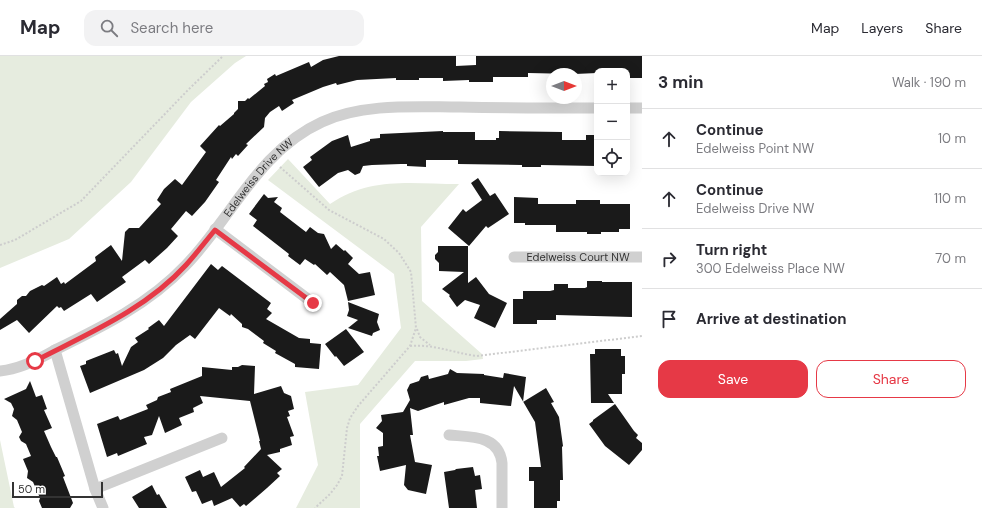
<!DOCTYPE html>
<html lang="en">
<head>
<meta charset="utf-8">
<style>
  :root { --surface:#fff; --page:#f2f2f3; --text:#2b2b33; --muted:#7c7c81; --line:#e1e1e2; --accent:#e63946 }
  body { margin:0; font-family:"DM Sans",sans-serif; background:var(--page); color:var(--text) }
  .controls { position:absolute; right:12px; top:12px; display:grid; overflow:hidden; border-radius:8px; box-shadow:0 4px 16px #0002 }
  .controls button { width:36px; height:36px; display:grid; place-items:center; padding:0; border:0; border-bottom:1px solid var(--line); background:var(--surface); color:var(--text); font:20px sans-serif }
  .compass { position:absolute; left:546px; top:12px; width:36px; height:36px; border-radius:50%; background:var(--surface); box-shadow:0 4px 16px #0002; rotate:90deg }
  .scale { position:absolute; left:12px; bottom:10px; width:91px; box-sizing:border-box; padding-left:4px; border:2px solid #333; border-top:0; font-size:11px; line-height:14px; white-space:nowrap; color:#333; -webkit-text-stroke:3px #fff; paint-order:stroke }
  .stop { position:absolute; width:12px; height:12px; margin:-9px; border:3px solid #e63946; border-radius:50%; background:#fff }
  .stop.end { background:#e63946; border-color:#fff; box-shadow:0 1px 4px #0008 }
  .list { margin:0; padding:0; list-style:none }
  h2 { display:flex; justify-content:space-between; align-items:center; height:52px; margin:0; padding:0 16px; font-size:17px }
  h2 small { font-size:13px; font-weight:400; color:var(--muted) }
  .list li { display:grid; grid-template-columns:26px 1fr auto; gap:12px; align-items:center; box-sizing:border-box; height:60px; padding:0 16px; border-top:1px solid var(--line) }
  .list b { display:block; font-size:15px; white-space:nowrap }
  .list p { margin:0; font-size:13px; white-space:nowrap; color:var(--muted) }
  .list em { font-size:13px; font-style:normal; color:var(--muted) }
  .actions { display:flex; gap:8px; padding:12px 16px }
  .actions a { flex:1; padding:9px 0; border:1px solid var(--accent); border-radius:12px; text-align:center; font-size:14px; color:var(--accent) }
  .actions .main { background:var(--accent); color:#fff }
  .icon { flex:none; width:22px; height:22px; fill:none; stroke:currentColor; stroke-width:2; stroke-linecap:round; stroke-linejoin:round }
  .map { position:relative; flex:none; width:642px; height:452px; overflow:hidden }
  header { display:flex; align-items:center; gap:24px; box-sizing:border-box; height:56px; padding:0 20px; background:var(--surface); border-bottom:1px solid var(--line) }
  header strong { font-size:19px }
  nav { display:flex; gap:22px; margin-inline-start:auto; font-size:14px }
  .search { width:280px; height:36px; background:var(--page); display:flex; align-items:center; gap:10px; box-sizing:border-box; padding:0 14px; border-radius:12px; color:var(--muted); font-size:15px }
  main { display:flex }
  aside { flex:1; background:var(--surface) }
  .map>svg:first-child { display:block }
</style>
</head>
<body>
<header>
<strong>Map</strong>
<div class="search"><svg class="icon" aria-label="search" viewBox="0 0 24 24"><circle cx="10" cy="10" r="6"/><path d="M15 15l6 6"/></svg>Search here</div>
<nav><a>Map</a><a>Layers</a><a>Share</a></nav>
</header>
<main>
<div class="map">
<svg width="642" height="452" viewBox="0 0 642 452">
  <rect width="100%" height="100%" fill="#fff"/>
  <!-- green -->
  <path fill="#e6ecdf" d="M 0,0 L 246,0 L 235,7 L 191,46 L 131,126 L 69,183 L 0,212 Z
    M 288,103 L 330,148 C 371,120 412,128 459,128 L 421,171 L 422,245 L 482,298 L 483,303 L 466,305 L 415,305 L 360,368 L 360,452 L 296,452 L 318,409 L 305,336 L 358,329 L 401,272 L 394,218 L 268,124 Z
    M 0,384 L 14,451 L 15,452 L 0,452 Z"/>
  <!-- building -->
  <path fill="#1a1a1a" d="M 339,0 L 456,0 L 456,10 L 476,9 L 476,0 L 642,0 L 642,22 L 627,22 L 627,15 L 597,15 L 597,17 L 575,18 L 528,17 L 528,21 L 493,21 L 493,26 L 469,26 L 469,24 L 443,25 L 443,22 L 419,22 L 419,24 L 396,24 L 396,22 L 357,24 L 337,29 L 336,27 L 323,31 L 292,44 L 294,47 L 282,55 L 279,50 L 270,56 L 265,62 L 264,71 L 246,88 L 248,89 L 238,100 L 236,98 L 232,103 L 231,101 L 216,124 L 219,126 L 205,146 L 192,160 L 186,155 L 171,173 L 178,180 L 167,192 L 149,208 L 145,204 L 122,221 L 126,226 L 97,246 L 91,238 L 64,255 L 61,251 L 59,252 L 57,250 L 29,277 L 17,264 L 0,274 L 0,263 L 17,248 L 17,244 L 22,240 L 26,240 L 30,235 L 42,229 L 44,230 L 57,221 L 61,228 L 64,226 L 65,228 L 96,205 L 95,201 L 111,189 L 122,205 L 125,176 L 129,172 L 139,172 L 161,148 L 157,144 L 164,133 L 175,123 L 182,129 L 206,96 L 200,90 L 219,69 L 220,70 L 234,58 L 234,57 L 238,53 L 238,45 L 245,45 L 248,42 L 249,43 L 265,30 L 264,28 L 268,26 L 267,23 L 275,18 L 276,20 L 309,6 L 311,11 L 323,4 Z
    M 443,75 L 443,76 L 475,76 L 475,84 L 496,84 L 496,82 L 499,82 L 499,75 L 562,76 L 562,84 L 586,84 L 586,79 L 597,79 L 597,110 L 541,109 L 541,111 L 522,111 L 522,109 L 458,108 L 458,104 L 426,104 L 426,111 L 407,110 L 407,108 L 401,108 L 372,109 L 363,110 L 360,117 L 355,119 L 348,114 L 338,117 L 319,131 L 303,111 L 312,104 L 310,101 L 332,85 L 348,79 L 351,91 L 370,85 L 370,83 L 380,82 L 380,78 Z
    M 478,122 L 490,140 L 495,137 L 509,158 L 488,172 L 486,170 L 469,190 L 448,172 L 463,153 L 466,156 L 482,144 L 471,127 Z
    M 264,138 L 268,142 L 278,141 L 274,146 L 282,152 L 280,156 L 306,176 L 310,171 L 318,177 L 324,178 L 331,193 L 336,188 L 344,195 L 345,194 L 353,202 L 348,208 L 359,218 L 370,216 L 375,239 L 348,245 L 344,229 L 330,216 L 327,219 L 315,208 L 314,209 L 305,203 L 300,209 L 288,200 L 289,198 L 253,170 L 257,164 L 249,158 Z
    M 514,141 L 538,142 L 538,148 L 576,148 L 576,144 L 600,144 L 600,148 L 630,148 L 630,173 L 619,173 L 619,176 L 601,176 L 601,178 L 587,178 L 587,176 L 556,176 L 556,169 L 525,169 L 525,167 L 514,167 Z
    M 438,190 L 468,190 L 468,227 L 476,221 L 489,238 L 507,247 L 495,272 L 474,262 L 480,249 L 465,244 L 457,251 L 449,240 L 450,239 L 442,233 L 464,216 L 439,215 L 439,207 L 435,203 L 435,199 L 438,196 Z
    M 211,208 L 218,214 L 222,210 L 271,247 L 267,253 L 272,257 L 266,263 L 299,282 L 310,283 L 310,287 L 321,288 L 319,313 L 295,311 L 295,308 L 275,297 L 276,295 L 263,287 L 264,285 L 248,273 L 242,271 L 242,268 L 231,258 L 230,260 L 219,252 L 195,283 L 190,279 L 176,289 L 163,302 L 144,314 L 90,337 L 80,310 L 86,308 L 86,305 L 114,294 L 116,298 L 118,297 L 122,310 L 131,291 L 138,286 L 135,282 L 149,273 L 148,272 L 159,264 L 164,270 Z
    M 587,225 L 602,225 L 602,226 L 632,226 L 632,261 L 556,259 L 556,264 L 537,264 L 537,268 L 513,268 L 513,243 L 523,243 L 523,235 L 550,235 L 554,234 L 554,228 L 568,228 L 568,232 L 585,232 L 587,231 Z
    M 348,246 L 379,258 L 377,266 L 380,274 L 373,277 L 372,280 L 348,272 L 358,264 L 347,260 L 349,254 Z
    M 346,273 L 364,296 L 344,310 L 336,300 L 335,301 L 325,288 Z
    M 595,293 L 621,293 L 621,300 L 625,300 L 625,318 L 622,318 L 622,338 L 608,338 L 614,347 L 591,347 L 590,298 L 595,298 Z
    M 242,309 L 255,310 L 254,338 L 281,330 L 284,337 L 291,340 L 294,353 L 288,355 L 290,360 L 287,361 L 294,380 L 290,381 L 292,389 L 280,393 L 280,396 L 267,399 L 282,413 L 277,417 L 280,420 L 267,432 L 246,450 L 244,448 L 240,451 L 232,442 L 214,450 L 212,444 L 202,448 L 196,435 L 192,436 L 185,421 L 200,414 L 203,421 L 214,416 L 221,431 L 245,412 L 244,411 L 261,393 L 259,385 L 260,385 L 250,345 L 200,340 L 203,347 L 193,352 L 194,356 L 179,362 L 182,369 L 165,377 L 159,360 L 152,379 L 144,381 L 147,388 L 118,400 L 117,397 L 107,401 L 97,368 L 118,360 L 120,364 L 148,353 L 146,349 L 157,344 L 158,341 L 171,336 L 170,333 L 202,320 L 202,311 L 232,314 L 232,311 L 238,311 Z
    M 450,313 L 457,317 L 484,318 L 484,319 L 503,322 L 504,317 L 526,321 L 523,346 L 546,332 L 554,346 L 551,347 L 559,361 L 563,390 L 562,391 L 563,424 L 560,424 L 560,445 L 557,445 L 557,452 L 534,452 L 534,425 L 529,425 L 529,411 L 541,411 L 535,366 L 514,330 L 511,350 L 480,347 L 480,342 L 469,342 L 444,349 L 444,346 L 418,355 L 410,352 L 413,379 L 410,379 L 415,406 L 432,409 L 426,438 L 408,434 L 404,429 L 406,409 L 380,415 L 377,400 L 379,400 L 378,391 L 383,390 L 383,377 L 376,372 L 382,365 L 381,359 L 403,356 L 410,344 L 407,334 L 410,328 L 419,325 L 421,321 L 428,319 L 429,323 L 448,318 Z
    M 30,325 L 36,341 L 42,339 L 47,353 L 44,354 L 52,372 L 44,375 L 51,391 L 56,401 L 57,401 L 65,420 L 63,421 L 73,447 L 70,452 L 42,452 L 39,445 L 40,442 L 33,426 L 27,422 L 28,415 L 23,403 L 31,400 L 26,388 L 21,385 L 19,381 L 22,376 L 17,364 L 12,360 L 14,353 L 11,347 L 4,343 L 26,333 Z
    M 615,348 L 634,375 L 638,379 L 636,382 L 642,387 L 642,394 L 629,409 L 605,390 L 589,368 L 593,365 L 593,364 Z
    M 473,411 L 475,420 L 480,419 L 482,433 L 475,434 L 477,452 L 449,452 L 444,416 L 455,414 L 456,413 Z
    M 152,429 L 157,439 L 159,438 L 167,452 L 139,452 L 132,441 Z"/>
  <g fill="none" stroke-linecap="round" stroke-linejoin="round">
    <!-- path -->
    <path stroke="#cdcdcd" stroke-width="2" stroke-dasharray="2 2" stroke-linecap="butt" d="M 280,111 L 329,154 L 384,183 L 399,197 L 411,216 L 416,272 L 410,290 L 358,350 L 350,362 L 347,372 L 342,420 L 337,429 L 330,438 L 315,452
      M 0,189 L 15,184 L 81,145 L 188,34 L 223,0
      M 417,273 L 420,281 L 430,289
      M 410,290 C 435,288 453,297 477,300 L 642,280"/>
    <!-- street -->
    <g stroke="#d0d0d0" stroke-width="11">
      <path d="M 627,52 L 642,52"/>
      <path d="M 215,173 L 313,247"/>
      <path id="s1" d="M 514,201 L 642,201"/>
      <path d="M 0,315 C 20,313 38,304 55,294"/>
      <path d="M 449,379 C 471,381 499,379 502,407 L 502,452"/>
      <path d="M 95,433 L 222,382"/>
      <path id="s2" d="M 103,452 L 95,433 L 55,294 C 102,271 149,248 185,210 C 232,162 258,95 322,66 C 363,47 415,51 460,51 C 506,52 551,52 597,52"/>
    </g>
  </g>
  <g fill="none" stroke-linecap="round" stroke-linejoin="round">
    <!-- route -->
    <path stroke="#e63946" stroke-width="5" d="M 35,305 C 87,278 145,254 186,209 C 196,198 205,186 215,174 L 313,247"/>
  </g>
  <g text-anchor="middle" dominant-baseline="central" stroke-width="4" stroke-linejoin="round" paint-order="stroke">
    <!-- street labels -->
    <g font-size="11" fill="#333" stroke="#fff">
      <text stroke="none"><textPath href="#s2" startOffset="436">Edelweiss Drive NW</textPath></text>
      <text stroke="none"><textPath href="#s1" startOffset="64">Edelweiss Court NW</textPath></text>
    </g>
  </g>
</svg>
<div class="controls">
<button>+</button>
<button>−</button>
<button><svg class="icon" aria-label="locate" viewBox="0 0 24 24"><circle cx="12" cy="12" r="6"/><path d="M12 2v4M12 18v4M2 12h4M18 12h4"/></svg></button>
</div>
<svg class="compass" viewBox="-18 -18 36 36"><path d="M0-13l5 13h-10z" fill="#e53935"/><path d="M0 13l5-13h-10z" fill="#7c7c81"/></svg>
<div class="scale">50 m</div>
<div class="stop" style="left:35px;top:305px"></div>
<div class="stop end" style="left:313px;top:247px"></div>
</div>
<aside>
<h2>3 min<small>Walk · 190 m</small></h2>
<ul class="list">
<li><svg class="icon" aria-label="ahead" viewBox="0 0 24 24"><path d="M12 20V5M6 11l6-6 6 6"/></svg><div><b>Continue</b><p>Edelweiss Point NW</p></div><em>10 m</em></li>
<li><svg class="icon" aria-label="ahead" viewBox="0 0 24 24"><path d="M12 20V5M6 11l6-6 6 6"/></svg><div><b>Continue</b><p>Edelweiss Drive NW</p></div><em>110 m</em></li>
<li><svg class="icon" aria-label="right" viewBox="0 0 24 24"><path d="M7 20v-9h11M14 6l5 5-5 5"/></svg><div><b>Turn right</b><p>300 Edelweiss Place NW</p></div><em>70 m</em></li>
<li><svg class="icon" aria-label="arrive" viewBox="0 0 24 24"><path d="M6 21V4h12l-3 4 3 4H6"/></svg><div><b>Arrive at destination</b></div></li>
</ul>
<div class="actions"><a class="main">Save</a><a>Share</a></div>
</aside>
</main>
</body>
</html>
